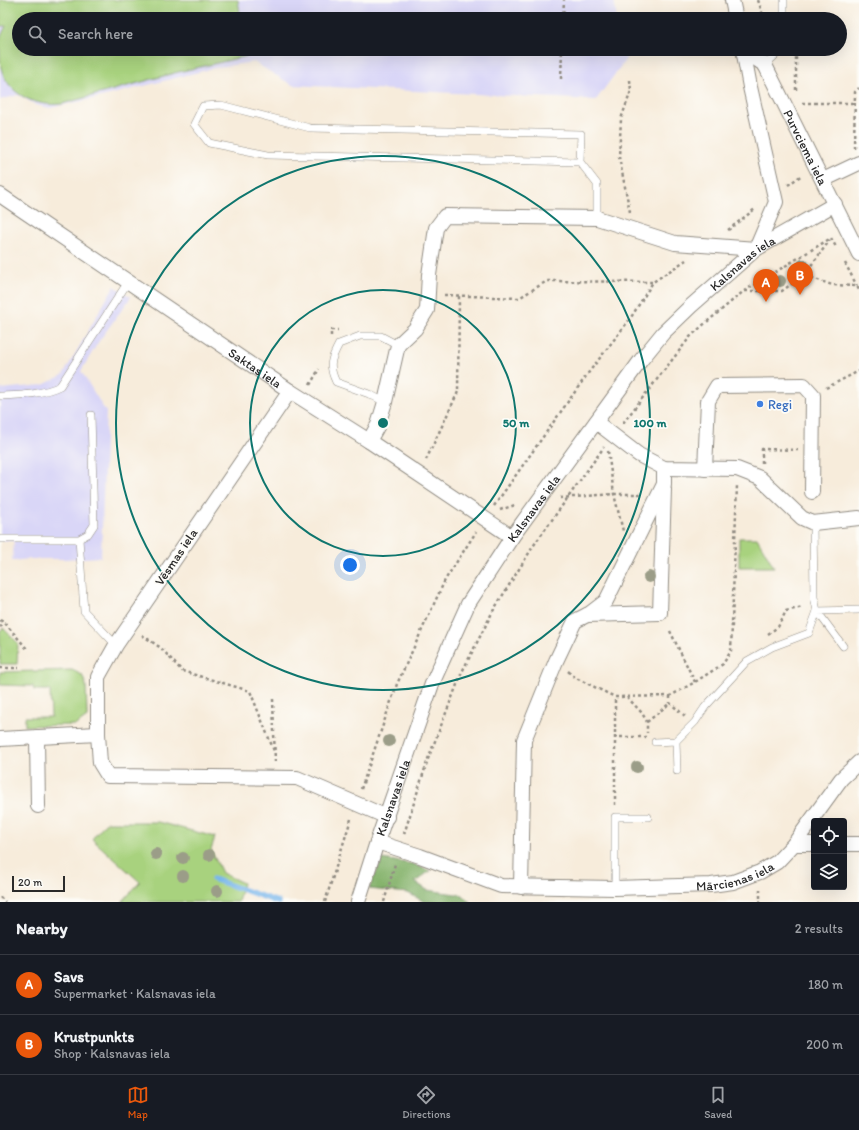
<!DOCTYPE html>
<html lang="en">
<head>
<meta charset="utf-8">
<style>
  :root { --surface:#171b24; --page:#242831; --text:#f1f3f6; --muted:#9ea1a6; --line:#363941; --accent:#ea580c }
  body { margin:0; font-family:Itim,sans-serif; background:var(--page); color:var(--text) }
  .controls { position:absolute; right:12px; bottom:12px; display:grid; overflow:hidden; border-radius:4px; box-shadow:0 4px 16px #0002 }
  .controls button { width:36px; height:36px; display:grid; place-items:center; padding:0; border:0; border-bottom:1px solid var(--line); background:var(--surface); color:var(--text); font:20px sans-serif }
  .scale { position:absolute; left:12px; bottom:10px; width:53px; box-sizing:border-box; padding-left:4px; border:2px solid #2b2b2b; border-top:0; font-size:11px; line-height:14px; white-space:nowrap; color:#2b2b2b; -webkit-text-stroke:3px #fdfcf7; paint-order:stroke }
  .you { position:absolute; left:350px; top:565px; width:14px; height:14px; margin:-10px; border:3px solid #fff; border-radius:50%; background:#1a73e8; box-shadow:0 0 0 6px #1a73e833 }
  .badge { display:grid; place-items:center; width:26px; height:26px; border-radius:50%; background:var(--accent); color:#fff; font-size:13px; font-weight:700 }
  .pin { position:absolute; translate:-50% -33px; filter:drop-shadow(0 1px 2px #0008) }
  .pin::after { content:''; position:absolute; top:21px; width:14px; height:12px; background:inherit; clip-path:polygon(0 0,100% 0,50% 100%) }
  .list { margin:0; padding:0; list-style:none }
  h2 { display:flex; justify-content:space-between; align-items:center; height:52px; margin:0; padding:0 16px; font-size:17px }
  h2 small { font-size:13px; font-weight:400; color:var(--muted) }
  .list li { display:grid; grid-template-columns:26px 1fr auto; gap:12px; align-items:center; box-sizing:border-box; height:60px; padding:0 16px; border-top:1px solid var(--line) }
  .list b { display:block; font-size:15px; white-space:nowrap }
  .list p { margin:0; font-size:13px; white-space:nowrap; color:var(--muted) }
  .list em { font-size:13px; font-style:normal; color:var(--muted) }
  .icon { flex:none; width:22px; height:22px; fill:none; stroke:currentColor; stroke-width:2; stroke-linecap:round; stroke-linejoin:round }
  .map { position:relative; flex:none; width:859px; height:902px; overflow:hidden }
  .search { position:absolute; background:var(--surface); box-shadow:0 4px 16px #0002; left:12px; right:12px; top:12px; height:44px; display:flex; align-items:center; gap:10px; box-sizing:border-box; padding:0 14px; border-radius:22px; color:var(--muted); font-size:15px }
  .sheet { height:172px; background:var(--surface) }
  nav { display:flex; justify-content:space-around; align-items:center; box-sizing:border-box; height:56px; border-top:1px solid var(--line); background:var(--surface); font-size:11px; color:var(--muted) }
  nav a { display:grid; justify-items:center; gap:2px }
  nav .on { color:var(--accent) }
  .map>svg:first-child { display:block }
</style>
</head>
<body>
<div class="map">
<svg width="859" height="902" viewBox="0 0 859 902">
  <rect width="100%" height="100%" fill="#fdfcf7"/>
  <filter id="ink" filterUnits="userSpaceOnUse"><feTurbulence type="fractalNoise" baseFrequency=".025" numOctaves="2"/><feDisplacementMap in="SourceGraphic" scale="8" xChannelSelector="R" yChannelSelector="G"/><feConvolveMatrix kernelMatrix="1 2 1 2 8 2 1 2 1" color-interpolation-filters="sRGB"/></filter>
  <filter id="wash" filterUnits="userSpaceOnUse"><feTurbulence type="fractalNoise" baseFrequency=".012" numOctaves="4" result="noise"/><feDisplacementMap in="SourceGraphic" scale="16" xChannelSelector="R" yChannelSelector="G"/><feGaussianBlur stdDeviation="0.9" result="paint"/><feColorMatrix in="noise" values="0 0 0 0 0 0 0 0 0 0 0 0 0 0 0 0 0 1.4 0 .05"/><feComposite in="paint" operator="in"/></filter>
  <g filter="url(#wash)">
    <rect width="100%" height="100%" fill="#f7ecdb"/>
    <!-- built -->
    <path fill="#d9d6f7" d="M 0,0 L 614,0 L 617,19 L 19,19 L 19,49 L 623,49 L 626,59 L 596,100 L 292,85 L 254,62 L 218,67 L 101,97 L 50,108 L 36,105 L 18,95 L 0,100 Z
      M 114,286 L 131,297 L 99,341 L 81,371 L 106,412 L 101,557 L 66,559 L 29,559 L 12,561 L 14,541 L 0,540 L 0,389 L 43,385 L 63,375 Z"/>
    <!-- green -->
    <path fill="#a8d27e" stroke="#6a7e54" d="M 0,0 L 238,0 L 241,19 L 19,19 L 19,49 L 255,49 L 256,54 L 178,72 L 62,104 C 36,107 8,95 1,68 C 0,61 0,48 0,40 C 1,35 4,30 6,26 L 0,26 Z
      M 739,538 L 757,538 L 774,567 L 739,567 Z
      M 3,628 L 18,643 L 17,664 L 0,664 L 0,631 Z
      M 72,670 L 82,675 L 86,685 L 87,717 L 76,725 L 25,726 L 25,717 L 51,717 L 50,690 L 34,690 L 33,686 L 0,685 L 0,672 Z
      M 106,822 L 158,822 L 215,837 L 211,850 L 222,873 L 243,883 L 238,902 L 122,902 L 140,882 L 92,839 Z"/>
    <!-- forest -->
    <path fill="#86b46d" stroke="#58704c" d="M 382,859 L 413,864 L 430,871 L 415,882 L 427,890 L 463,895 L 470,902 L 425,902 L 408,893 L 369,889 Z"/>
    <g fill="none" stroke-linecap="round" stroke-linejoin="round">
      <!-- stream -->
      <path stroke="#79b7ec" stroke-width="5.5" d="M 213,879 L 278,902"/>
    </g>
  </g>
  <g filter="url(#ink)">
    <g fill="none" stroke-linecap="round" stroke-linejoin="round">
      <defs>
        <path id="lane" d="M 784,0 L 784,19
          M 765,65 L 782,49
          M 580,162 L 581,134 L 310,128 L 221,105 L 203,106 L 194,124 L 209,143 L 268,155 L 580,162 L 597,184 L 597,218
          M 0,396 C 21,395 41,395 60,386 L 128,282
          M 385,402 L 369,394 L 336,382 C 328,365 331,359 339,344 L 360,336 L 381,336 L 398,345
          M 813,523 L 814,597 L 817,611 L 859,610
          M 0,539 L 79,539 L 84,611 L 116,645
          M 79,539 L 88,534 L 94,525 L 91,415
          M 817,611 L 843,646
          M 676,741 L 695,722 L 705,707 L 747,661 L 772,647 L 809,633 L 817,611
          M 655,742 L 676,741 L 677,771
          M 615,888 L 615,817 L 648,817"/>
        <g id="street">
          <path d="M 732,0 L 736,19"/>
          <path id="s1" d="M 744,51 L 765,65 L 859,254"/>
          <path d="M 823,180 L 859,163"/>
          <path id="s2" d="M 0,195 L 290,391 L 369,441 L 512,537"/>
          <path d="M 290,391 L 116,645 L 98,677 L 98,734 L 100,763 L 108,776 L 297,778 L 387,817"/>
          <path d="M 596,422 L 639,455 L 664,468 L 737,469 L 760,478 L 802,518 L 813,523 L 859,518"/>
          <path d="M 369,441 L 378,425 L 385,402 L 398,345 L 415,329 L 427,310 L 429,275 L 436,228 L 445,216 L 597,218 L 675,243 L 756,249 L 776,202 L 750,87 L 743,49"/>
          <path d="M 705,469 L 708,401 L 717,386 L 804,385 L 813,395 L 812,492"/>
          <path d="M 587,615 L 660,613 L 664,489"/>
          <path d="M 37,737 L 38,806"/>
          <path d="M 0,739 L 98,734"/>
          <path id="s3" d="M 377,842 L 420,856 L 501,886 L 615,888 L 711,885 L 733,882 L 760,872 L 777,862 L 794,844 L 841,779 L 859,762"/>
          <path d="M 794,844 L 814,844"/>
          <path d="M 844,844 L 859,844"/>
          <path d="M 521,887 L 524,740 L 556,661 L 575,621 L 589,614 L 606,601 L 664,484 L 664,468"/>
          <path id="s4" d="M 358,902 L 377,842 L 432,684 L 468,604 L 512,537 L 641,360 L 663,333 L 691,306 L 756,249 L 835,204"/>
        </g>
      </defs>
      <!-- lane casing -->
      <use href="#lane" stroke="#918c83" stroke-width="8"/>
      <!-- street casing -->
      <use href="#street" stroke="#918c83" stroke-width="16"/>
      <!-- path -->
      <path stroke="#918c83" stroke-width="2.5" stroke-dasharray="3 3" stroke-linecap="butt" d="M 758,0 L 762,12 L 762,19
        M 563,19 L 564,0
        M 561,79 L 562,49
        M 630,80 L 631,91 L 621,119 L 619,157 L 630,212
        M 796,90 L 796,49
        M 802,103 L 855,103
        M 854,148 L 855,92 L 859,88
        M 788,185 L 802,175
        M 728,230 L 755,209
        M 845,263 L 857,286
        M 804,275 L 830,240
        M 745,291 L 782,291 L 804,275 L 832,285 L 857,286 L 859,290
        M 444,295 L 519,298 L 547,281 L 652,282
        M 331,336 L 331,330 L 338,330
        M 310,385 L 319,369
        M 826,388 L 859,371
        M 623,423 L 690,337 L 702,326 L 744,291 L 831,238 L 836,247
        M 608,451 L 614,494 L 623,531
        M 426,460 L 458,392 L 459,296
        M 762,463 L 762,449 L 798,450
        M 560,498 L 614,494 L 641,494
        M 494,506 L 589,372 L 630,319 L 653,282 L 686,260
        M 500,510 L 515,505
        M 0,620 L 5,623 L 28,650
        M 0,627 L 5,623
        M 670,631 L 695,682
        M 768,634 L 778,627 L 786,611 L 803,607
        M 142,635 L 161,648 L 182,671 L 250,691 L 274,751
        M 0,668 L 19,668
        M 568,671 L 576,678 L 615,697
        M 670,696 L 670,703 L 685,716
        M 627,697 L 642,713 L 647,722 L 647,733
        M 273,699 L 275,763
        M 647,722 L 670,703
        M 614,737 L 646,737
        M 361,789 L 397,684 L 445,580 L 476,532
        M 615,805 L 615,697 L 670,696 L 695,682 L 723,664 L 731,651 L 737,485
        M 404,834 L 428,759 L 462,672 L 493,611 L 534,545 L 604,447
        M 760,889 L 760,902
        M 0,897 L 5,902
        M 325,902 L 351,819
        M 384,902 L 395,864"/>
      <!-- lane -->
      <use href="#lane" stroke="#fff" stroke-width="7"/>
      <!-- street -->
      <use href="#street" stroke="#fff" stroke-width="14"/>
    </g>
    <!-- trees -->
    <g fill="#9b9d88">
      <circle cx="803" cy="265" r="6"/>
      <circle cx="780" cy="281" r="6"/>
      <circle cx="649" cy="577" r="6"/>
      <circle cx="389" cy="741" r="6"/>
      <circle cx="637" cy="767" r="6"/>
      <circle cx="156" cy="854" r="6"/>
      <circle cx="209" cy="855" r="6"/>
      <circle cx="183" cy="858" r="6"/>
      <circle cx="183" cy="876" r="6"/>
      <circle cx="217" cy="891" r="6"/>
    </g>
  </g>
  <!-- distance rings -->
  <g fill="none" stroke="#0f766e" stroke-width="2">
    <circle cx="383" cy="423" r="133"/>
    <circle cx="383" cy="423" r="267"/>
  </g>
  <!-- markers -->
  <circle fill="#3f7fe0" stroke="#fdfcf7" stroke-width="1.5" cx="760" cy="404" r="4"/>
  <g text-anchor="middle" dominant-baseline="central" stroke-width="3.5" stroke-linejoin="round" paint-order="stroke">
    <!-- street labels -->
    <g font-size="13" fill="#2b2b2b" stroke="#fdfcf7">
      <text stroke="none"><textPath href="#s1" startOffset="117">Purvciema iela</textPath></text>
      <text stroke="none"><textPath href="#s4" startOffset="758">Kalsnavas iela</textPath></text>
      <text stroke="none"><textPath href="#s2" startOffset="308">Saktas iela</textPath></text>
      <text stroke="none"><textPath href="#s4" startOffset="434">Kalsnavas iela</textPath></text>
      <text transform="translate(176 557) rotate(-56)">Vēsmas iela</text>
      <text stroke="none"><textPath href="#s4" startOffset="110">Kalsnavas iela</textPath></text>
      <text stroke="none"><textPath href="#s3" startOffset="367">Mārcienas iela</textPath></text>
    </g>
    <!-- shop labels -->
    <g font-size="13" fill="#366cbe" stroke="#fdfcf7" text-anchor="start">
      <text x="768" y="404">Regi</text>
    </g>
  </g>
  <circle cx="383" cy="423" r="6" fill="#0f766e" stroke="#fdfcf7" stroke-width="2"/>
  <g font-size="12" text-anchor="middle" font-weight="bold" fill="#0f766e" stroke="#fdfcf7" stroke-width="3.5" stroke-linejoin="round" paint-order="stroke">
    <text x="516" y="427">50 m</text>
    <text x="650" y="427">100 m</text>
  </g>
</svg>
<div class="controls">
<button><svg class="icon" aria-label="locate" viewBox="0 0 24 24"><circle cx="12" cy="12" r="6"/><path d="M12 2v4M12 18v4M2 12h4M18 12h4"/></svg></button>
<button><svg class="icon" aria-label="layers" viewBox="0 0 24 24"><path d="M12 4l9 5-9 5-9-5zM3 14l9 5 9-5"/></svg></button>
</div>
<div class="scale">20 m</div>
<div class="you"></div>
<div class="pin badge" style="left:766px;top:302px">A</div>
<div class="pin badge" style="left:800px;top:295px">B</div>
<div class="search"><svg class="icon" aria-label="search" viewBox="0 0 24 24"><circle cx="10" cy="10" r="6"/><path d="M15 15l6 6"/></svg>Search here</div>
</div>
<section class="sheet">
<h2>Nearby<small>2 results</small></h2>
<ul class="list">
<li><span class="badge">A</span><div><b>Savs</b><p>Supermarket · Kalsnavas iela</p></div><em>180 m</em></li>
<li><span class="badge">B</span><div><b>Krustpunkts</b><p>Shop · Kalsnavas iela</p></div><em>200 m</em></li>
</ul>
</section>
<nav>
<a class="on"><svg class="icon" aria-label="map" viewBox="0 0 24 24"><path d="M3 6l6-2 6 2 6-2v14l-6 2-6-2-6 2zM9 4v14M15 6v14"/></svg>Map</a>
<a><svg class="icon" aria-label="directions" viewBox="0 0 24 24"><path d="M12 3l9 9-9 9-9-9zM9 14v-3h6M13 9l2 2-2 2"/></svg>Directions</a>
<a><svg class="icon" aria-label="saved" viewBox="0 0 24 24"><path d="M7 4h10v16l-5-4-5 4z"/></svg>Saved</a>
</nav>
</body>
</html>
